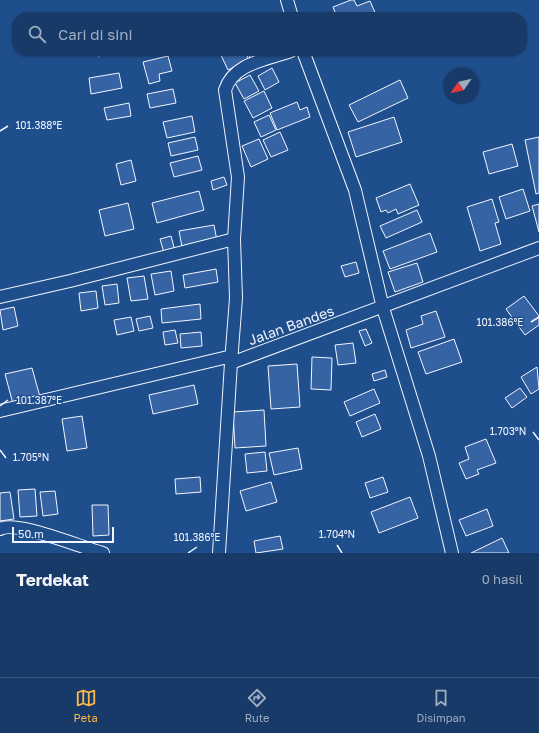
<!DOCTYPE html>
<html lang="id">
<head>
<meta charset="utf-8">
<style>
  :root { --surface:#173a69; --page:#20416f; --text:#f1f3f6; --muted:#9eadc0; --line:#36547d; --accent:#ffb74d }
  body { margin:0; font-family:"Golos Text",sans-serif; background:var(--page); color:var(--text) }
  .compass { position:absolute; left:443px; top:68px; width:36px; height:36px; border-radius:50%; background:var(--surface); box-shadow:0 1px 3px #0004; rotate:236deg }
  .scale { position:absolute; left:12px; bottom:10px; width:102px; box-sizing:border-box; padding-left:4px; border:2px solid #f2f6ff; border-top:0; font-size:11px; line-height:14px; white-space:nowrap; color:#f2f6ff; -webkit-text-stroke:3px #1f4e8c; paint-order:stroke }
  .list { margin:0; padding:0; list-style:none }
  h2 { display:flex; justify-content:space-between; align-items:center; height:52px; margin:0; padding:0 16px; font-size:17px }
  h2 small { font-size:13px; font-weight:400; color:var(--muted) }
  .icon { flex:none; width:22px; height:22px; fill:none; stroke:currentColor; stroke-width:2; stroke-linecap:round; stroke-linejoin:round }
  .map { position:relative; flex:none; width:539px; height:553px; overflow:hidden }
  .search { position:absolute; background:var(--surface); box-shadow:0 1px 3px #0004; left:12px; right:12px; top:12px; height:44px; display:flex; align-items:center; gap:10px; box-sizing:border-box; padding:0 14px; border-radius:16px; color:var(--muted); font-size:15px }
  .sheet { height:124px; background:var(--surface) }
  nav { display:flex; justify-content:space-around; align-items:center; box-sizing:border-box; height:56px; border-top:1px solid var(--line); background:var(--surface); font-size:11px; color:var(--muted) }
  nav a { display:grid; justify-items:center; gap:2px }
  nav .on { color:var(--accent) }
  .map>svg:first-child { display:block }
</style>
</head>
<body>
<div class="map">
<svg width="539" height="553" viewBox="0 0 539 553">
  <rect width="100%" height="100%" fill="#1f4e8c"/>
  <!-- building -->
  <path fill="#3563a3" stroke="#f2f6ff" d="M 351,0 L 354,0 L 357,6 L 370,1 L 377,17 L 337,17 L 333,7 Z
    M 97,51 L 113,51 L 114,52 L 98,56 Z
    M 219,51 L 245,51 L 249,60 L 228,70 Z
    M 247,51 L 267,51 L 268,52 L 251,60 Z
    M 168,56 L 172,71 L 159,74 L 160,81 L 149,84 L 143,62 Z
    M 272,68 L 279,82 L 265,90 L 258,76 Z
    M 119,73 L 122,88 L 91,94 L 89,78 Z
    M 250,75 L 259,91 L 244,99 L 235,83 Z
    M 400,80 L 408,98 L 358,122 L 349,105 Z
    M 173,89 L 176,103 L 150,108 L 147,94 Z
    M 264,91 L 272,108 L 253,118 L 244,101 Z
    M 297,102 L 300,110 L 307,107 L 310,117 L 277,130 L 270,113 Z
    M 129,103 L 131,116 L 107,120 L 104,108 Z
    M 269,115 L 276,130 L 261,137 L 254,122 Z
    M 192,116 L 195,132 L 167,138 L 163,122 Z
    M 394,117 L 402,142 L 356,157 L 348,132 Z
    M 280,132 L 288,150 L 271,157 L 263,140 Z
    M 195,137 L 198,150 L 171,156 L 168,143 Z
    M 539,137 L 539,193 L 536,194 L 525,140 Z
    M 259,139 L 268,159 L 251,167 L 242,146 Z
    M 512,144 L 518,166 L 489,174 L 483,152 Z
    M 198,156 L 202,170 L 174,177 L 170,163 Z
    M 131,160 L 136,181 L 121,185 L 116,164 Z
    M 224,177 L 227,185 L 213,190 L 211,181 Z
    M 410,184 L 419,205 L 398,214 L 396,209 L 388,213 L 386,210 L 381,212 L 376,198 Z
    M 523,189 L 530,211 L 506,219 L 499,197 Z
    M 199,191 L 204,210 L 157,223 L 152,203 Z
    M 492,199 L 499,222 L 495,223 L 501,244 L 480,251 L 467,207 Z
    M 128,203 L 134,229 L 105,236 L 99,210 Z
    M 539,204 L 539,232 L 532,206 Z
    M 417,210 L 422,222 L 386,238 L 380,226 Z
    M 214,225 L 217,241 L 182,247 L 179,231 Z
    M 430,233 L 437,252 L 390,269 L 383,251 Z
    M 171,236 L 175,251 L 164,253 L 160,239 Z
    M 356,262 L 359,273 L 345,277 L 341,266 Z
    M 417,263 L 423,282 L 395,292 L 388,272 Z
    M 216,269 L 218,282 L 185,288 L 183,275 Z
    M 171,271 L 174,291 L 155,295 L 151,274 Z
    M 144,276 L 148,299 L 131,301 L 127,278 Z
    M 117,284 L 119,303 L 105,305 L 102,286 Z
    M 96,291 L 98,308 L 81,311 L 79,293 Z
    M 524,296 L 539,316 L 539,325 L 525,335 L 506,309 Z
    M 200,304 L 201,319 L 162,323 L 161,309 Z
    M 14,307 L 18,326 L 3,330 L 0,310 Z
    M 436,311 L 445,337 L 411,348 L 406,330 L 423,324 L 421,316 Z
    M 150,316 L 153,328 L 139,331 L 136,319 Z
    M 131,317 L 134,331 L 117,335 L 114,320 Z
    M 366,329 L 372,343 L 365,346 L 359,331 Z
    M 175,330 L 178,343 L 165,345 L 163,332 Z
    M 201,332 L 202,346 L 181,348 L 180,334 Z
    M 454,339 L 462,362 L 426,374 L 418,352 Z
    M 353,343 L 356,363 L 338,365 L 335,345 Z
    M 312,357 L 332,358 L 331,390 L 311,389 Z
    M 297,364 L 300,407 L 271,409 L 268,366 Z
    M 537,367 L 539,389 L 531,394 L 521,377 Z
    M 32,368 L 40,397 L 13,404 L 5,374 Z
    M 385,370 L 387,377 L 374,381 L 372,374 Z
    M 194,385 L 198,404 L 153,414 L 149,395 Z
    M 520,388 L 527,397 L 512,408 L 505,398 Z
    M 374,389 L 380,403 L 350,416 L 344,402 Z
    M 264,410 L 266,446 L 235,448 L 233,412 Z
    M 375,414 L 381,429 L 362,437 L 356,422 Z
    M 82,416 L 87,448 L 67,451 L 62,419 Z
    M 486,439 L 496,463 L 477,470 L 479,474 L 466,479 L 459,463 L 469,459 L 465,447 Z
    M 298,448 L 302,469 L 274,475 L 269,453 Z
    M 265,452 L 267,471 L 247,473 L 245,454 Z
    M 200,477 L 201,492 L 176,494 L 175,479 Z
    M 383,477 L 388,492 L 370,498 L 365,483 Z
    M 271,482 L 277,502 L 246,511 L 240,491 Z
    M 35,489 L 37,516 L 20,517 L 18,490 Z
    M 55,491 L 58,514 L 43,516 L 40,492 Z
    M 10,492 L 14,519 L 0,521 L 0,493 Z
    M 410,497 L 418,518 L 379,533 L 371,512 Z
    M 92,505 L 108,505 L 109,535 L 93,536 Z
    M 487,509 L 493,526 L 466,536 L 459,520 Z
    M 280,536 L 283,549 L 256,553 L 254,541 Z
    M 502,538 L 509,553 L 471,553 Z"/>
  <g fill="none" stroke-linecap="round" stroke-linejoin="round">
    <defs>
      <path id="minor" d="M 287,0 L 292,17
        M 303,51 L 355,190 L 383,308 L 429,456 L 452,553
        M 0,297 L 70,281 L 234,239
        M 231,363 L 236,298 L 234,239 L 238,177 L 225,90 C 234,62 268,60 291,51
        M 0,411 L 232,356
        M 0,529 C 17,520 82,548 103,553
        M 219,553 L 231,363 L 539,248"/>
    </defs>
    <!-- minor casing -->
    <use href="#minor" stroke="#f2f6ff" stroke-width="14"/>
    <!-- minor -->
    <use href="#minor" stroke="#1f4e8c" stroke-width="12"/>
  </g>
  <!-- ticks -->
  <path fill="none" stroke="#f2f6ff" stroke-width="1.5" d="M 0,131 L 8,126M 531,322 L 539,317M 0,406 L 8,400M 533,432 L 539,440M 0,450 L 6,458M 337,545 L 342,553M 188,553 L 197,547"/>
  <g text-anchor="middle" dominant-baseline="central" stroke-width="3" stroke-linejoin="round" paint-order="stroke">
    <!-- street labels -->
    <g font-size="14" fill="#f2f6ff" stroke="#1f4e8c">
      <text transform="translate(291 325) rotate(-20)">Jalan Bandes</text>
    </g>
  </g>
  <g font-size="10" text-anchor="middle" fill="#f2f6ff" stroke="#1f4e8c" stroke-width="3" stroke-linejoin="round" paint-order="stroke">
    <text x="39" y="129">101.388°E</text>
    <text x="500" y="326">101.386°E</text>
    <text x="39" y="404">101.387°E</text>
    <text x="508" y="435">1.703°N</text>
    <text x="31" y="461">1.705°N</text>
    <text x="337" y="538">1.704°N</text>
    <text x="197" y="541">101.386°E</text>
  </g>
</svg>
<svg class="compass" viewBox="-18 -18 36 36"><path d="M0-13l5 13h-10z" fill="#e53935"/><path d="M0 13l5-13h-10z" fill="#9eadc0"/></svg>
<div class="scale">50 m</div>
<div class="search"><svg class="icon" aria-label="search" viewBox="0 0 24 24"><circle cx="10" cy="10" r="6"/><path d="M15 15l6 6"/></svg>Cari di sini</div>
</div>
<section class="sheet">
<h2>Terdekat<small>0 hasil</small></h2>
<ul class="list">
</ul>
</section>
<nav>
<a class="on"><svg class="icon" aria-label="map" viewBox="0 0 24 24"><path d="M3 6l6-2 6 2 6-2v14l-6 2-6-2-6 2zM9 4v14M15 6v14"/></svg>Peta</a>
<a><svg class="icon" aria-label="directions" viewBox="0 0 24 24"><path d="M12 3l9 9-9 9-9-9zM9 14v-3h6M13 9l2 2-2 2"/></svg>Rute</a>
<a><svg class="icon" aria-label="saved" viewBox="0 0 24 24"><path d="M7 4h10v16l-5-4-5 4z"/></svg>Disimpan</a>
</nav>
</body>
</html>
